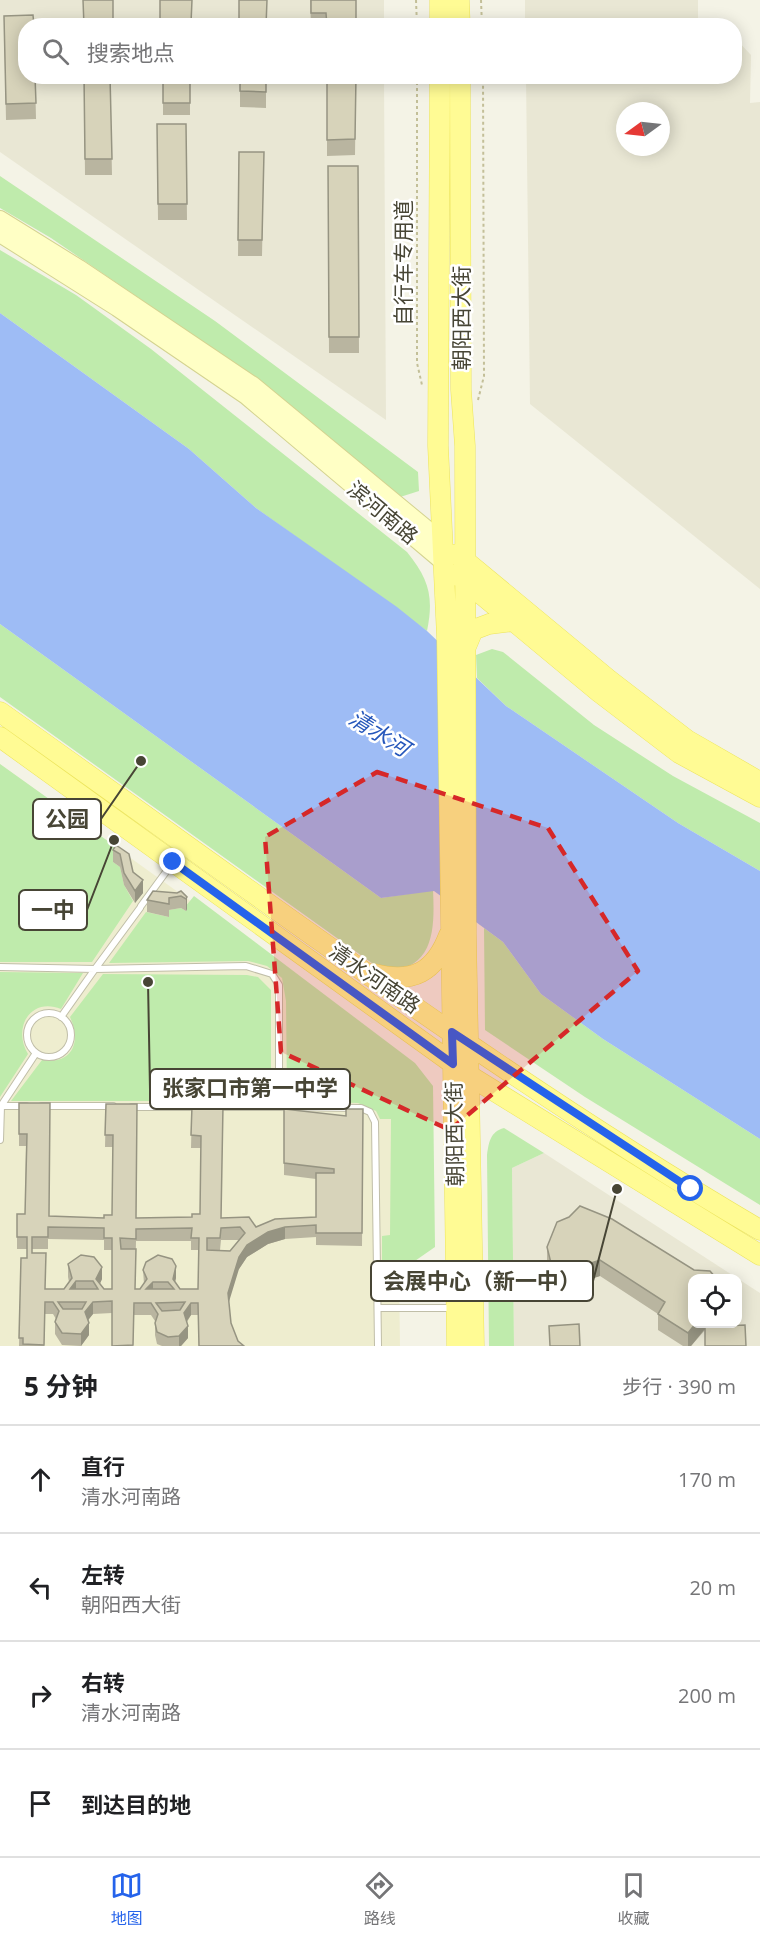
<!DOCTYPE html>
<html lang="zh">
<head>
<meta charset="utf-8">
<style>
  :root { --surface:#fff; --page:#f6f6f6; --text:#202124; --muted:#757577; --line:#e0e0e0; --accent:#2563eb }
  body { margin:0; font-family:"Open Sans","Noto Sans SC",sans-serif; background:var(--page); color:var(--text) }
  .controls { position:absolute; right:18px; bottom:18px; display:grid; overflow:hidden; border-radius:12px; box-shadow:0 3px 15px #0003 }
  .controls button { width:54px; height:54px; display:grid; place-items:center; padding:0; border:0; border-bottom:2px solid var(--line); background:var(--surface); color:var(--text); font:30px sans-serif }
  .compass { position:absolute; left:616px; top:102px; width:54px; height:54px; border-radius:50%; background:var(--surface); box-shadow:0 3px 15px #0003; rotate:255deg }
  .stop { position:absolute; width:18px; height:18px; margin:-14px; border:4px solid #2563eb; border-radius:50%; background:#fff }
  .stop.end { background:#2563eb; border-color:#fff; box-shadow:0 2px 6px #0008 }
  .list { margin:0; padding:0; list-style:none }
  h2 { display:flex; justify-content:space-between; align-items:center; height:78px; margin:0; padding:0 24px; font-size:26px }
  h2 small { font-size:20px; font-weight:400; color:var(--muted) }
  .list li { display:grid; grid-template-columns:39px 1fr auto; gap:18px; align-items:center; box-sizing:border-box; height:108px; padding:0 24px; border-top:2px solid var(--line) }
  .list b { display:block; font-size:22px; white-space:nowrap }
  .list p { margin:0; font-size:20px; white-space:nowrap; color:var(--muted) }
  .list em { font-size:20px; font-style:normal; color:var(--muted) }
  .icon { flex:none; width:33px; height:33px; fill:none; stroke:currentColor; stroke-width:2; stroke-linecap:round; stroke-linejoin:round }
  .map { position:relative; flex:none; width:760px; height:1346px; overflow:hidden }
  .search { position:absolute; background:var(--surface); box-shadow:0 3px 15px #0003; left:18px; right:18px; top:18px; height:66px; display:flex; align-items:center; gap:15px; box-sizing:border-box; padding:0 21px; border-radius:24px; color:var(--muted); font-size:22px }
  .sheet { height:510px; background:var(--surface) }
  nav { display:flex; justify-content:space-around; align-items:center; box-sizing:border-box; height:84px; border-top:2px solid var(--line); background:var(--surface); font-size:16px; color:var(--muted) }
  nav a { display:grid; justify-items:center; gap:3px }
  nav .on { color:var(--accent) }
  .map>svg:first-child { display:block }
</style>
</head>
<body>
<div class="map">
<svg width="760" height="1346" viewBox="0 0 760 1346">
  <rect width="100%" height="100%" fill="#f4f3e6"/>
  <!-- residential -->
  <path fill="#e9e7d4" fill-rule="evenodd" d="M 0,0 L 384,0 L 384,25 L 26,26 L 26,76 L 384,77 L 386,420 L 0,152 Z
    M 525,0 L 698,0 L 698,25 L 525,25 Z
    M 735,38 L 751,55 L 750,103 L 760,102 L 760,589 L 530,404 L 526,77 L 734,76 ZM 625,111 L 661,111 L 661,147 L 625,147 Z
    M 544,1153 L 760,1293 L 760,1346 L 514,1346 L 512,1168 ZM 692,1278 L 738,1278 L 738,1324 L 692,1324 Z"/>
  <!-- education -->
  <path fill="#eeedcf" d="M 0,764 L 196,905 L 396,1060 L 400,1346 L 0,1346 Z"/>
  <!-- green -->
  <path fill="#bfebac" d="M 0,176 L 215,321 L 418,472 L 419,491 L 397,498 L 244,370 L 51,238 L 0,208 Z
    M 0,250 L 76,295 L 151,349 L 407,552 C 429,579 434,597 427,631 L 256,508 L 189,449 L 0,313 Z
    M 0,624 L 381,898 L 433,890 C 435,930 434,971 383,971 L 0,697 Z
    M 492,649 L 503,652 L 594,725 L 673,776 L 760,823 L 760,871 L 678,823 L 506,706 L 477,678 L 476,655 Z
    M 0,764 L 126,854 L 113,862 L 120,867 L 124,885 L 133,901 L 92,962 L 0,962 Z
    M 194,896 L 415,1063 L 433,1086 L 435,1247 L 399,1272 L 382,1271 L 382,1236 L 390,1235 L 391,1119 L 380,1119 L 376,1111 L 358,1103 L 289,1101 L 287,1097 L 286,1001 L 282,978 L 267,966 L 248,961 L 109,963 L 146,912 L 169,917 L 169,910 L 181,908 L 186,911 L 185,907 Z
    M 484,928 L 503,942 L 541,994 L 603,1039 L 760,1139 L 760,1205 L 585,1097 L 485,1030 Z
    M 0,972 L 83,973 L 61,1009 C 31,997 12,1027 28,1054 L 0,1097 Z
    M 103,974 L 247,975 L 258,977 L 271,990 L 271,1094 L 260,1101 L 11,1101 L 42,1060 C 72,1065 82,1042 70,1017 Z
    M 504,1128 L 544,1153 L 512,1168 L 514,1346 L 489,1346 L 487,1155 C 489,1142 490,1132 504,1128 Z"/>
  <!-- water -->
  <path fill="#9ebcf5" d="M 0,313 L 189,449 L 256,508 L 397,607 L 427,631 L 506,706 L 678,823 L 760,871 L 760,1139 L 603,1039 L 541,994 L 503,942 L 434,891 L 381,898 L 0,624 Z"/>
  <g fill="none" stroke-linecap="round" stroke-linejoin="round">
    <defs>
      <path id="service" d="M 141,906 L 171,865
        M 140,908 L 95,969 L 246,966 L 272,974 L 279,985 L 279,1107 L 216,1107
        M 0,967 L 95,969
        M27 1035a22 22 0 1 1 44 0a22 22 0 1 1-44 0Z
        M 61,1017 L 95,969
        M 0,1106 L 26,1106
        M 42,1106 L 113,1106
        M 132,1107 L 200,1107
        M 279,1107 L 361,1108 L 370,1112 L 375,1122 L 378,1346
        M 0,1140 L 1,1106 L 36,1053
        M 378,1308 L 452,1308"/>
      <path id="secondary" d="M 0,219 L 79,268 L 253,385 L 443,542
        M 0,234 L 117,308 L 246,396 L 444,563"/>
      <path id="primary" d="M 440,0 L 440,26
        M 459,0 L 460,26
        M 440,76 L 438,446 L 447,637 L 457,1346
        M 460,76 L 461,390 L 465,446 L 466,934 L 474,1346
        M 457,554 L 609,680 L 687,740 L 760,782
        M 457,574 L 599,692 L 679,753 L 760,797
        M 465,649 L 473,630 L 489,624 L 514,621
        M 0,712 C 250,889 496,1075 760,1230
        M 0,737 L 470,1076 L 760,1255
        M 374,974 C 413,984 435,972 449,935"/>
    </defs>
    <!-- service casing -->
    <use href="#service" stroke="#c0bea8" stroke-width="8"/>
    <!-- secondary casing -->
    <use href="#secondary" stroke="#d4d390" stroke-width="18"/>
    <!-- primary casing -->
    <use href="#primary" stroke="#ece45c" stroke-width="21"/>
    <!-- path -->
    <path stroke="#c3bf98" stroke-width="2" stroke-dasharray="3 3" stroke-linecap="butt" d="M 416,0 L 417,26
      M 481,0 L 482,26
      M 417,76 L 417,363 L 422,385
      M 478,400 L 484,376 L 483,76"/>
    <!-- service -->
    <use href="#service" stroke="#fff" stroke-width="6"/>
    <!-- secondary -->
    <use href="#secondary" stroke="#ffffc5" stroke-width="16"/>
    <!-- primary -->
    <use href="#primary" stroke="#fffb94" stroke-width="20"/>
  </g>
  <!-- wall -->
  <path fill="#b9b5a0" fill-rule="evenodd" d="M 192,0 L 192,26 L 160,26 L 160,24 Z
    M 310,0 L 356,0 L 356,26 L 311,26 Z
    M 4,16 L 35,76 L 36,119 L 6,120 Z
    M 84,76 L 110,76 L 112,175 L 85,175 Z
    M 163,76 L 190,76 L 190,115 L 163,115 Z
    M 240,76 L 266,76 L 266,108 L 240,107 Z
    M 327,76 L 356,76 L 355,155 L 327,156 Z
    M 157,124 L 186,124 L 187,220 L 158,220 Z
    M 239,152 L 264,152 L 262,256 L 238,256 Z
    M 328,166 L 358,166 L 359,353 L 329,353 Z
    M 116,845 L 133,872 L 143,893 L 135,903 L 124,885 L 120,867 L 113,862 L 113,850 Z
    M 177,893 L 187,897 L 187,909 L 186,911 L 181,908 L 169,910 L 169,917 L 147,912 L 147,900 Z
    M 19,1103 L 49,1216 L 104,1218 L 112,1215 L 113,1147 L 105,1147 L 106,1104 L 136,1218 L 192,1217 L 200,1214 L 201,1148 L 191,1148 L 192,1106 L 223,1106 L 221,1218 L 256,1227 L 316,1217 L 316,1179 L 284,1175 L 284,1109 L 346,1116 L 363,1109 L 362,1246 L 316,1245 L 316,1237 L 285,1239 L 268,1244 L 247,1257 L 239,1269 L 198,1315 L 191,1315 L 187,1322 L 188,1338 L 181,1346 L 162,1346 L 157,1344 L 155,1335 L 155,1321 L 151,1315 L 134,1315 L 133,1346 L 112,1346 L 112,1313 L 93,1314 L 88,1320 L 89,1335 L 81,1346 L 62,1345 L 55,1334 L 55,1322 L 56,1319 L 53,1314 L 45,1314 L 44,1346 L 19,1346 L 21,1258 L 27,1258 L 27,1249 L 17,1249 L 17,1214 L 25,1214 L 26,1146 L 19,1146 ZM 48,1239 L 104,1240 L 104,1250 L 112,1250 L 112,1289 L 104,1289 L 100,1283 L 102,1279 L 68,1264 L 68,1277 L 69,1282 L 64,1289 L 45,1289 L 32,1253 L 32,1249 L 48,1249 ZM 221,1240 L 239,1240 L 230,1251 L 220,1250 ZM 136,1241 L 191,1241 L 191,1250 L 199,1250 L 198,1289 L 180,1289 L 175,1282 L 176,1278 L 143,1270 L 144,1284 L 140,1289 L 135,1289 Z
    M 557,1222 L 716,1323 L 711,1326 L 746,1346 L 705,1346 L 705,1330 L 691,1346 L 683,1346 L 658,1330 L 658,1314 L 600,1276 L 554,1291 L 547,1263 L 547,1247 Z"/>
  <!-- shaded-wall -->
  <path fill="#969482" d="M 143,880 L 143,893 L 135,903 L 135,891 Z
    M 187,897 L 187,909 L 186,911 L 186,899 Z
    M 285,1227 L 285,1239 L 268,1244 L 247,1257 L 239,1269 L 228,1305 L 228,1293 L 239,1257 L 247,1245 L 268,1232 Z
    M 600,1260 L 600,1276 L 554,1291 L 554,1275 Z
    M 176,1266 L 176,1278 L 173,1289 L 173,1279 Z
    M 102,1267 L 102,1279 L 98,1288 L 96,1279 Z
    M 76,1281 L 76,1293 L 70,1289 Z
    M 153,1282 L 153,1294 L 146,1289 Z
    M 93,1302 L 93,1314 L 85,1324 L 85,1312 Z
    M 191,1303 L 191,1315 L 184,1325 L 184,1313 Z
    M 89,1323 L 89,1335 L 81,1346 L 81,1334 Z
    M 696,1323 L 716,1323 L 704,1330 L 691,1346 L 688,1346 L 688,1333 Z
    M 188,1326 L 188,1338 L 181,1346 L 179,1346 L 179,1336 Z"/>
  <!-- building -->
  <path fill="#d7d3ba" stroke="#969482" stroke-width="1.5" fill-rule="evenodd" d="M 83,0 L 113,0 L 113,26 L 84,26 Z
    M 160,0 L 192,0 L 191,23 L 160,24 Z
    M 239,0 L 267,0 L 266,26 L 239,26 Z
    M 311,0 L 356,0 L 356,26 L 327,26 L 326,13 L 311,13 Z
    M 33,15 L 34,26 L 26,26 L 26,76 L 35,76 L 36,103 L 6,104 L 4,16 Z
    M 84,76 L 110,76 L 112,159 L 85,159 Z
    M 163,76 L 190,76 L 190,103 L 163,103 Z
    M 240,76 L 266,76 L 266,92 L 240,91 Z
    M 327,76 L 356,76 L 355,139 L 327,140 Z
    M 157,124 L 186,124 L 187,204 L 158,204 Z
    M 239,152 L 264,152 L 262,240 L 238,240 Z
    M 328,166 L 358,166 L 359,337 L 329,337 Z
    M 116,845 L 129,854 L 133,872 L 143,880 L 135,891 L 124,873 L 120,854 L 113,850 Z
    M 153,891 L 177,893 L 181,891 L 187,897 L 186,899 L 181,896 L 169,898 L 169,904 L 147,900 Z
    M 19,1103 L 50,1103 L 49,1216 L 104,1218 L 104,1215 L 112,1215 L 113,1135 L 105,1135 L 106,1104 L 137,1104 L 136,1218 L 192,1217 L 192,1214 L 200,1214 L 201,1136 L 191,1135 L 192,1106 L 223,1106 L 221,1218 L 249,1217 L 256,1227 L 275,1219 L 316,1217 L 316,1173 L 334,1173 L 334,1169 L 284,1163 L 284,1109 L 346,1116 L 346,1109 L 363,1109 L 362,1233 L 316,1233 L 316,1225 L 285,1227 L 268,1232 L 247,1245 L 239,1257 L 228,1293 L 231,1323 L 238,1341 L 244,1346 L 199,1346 L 198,1303 L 191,1303 L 184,1313 L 188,1326 L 179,1336 L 168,1337 L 157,1332 L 155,1323 L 158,1314 L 151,1303 L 134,1303 L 133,1345 L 112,1346 L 112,1301 L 93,1302 L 85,1312 L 89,1323 L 81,1334 L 62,1333 L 55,1322 L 59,1311 L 53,1302 L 45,1302 L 44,1345 L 23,1344 L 23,1338 L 19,1338 L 21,1258 L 27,1258 L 27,1237 L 17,1237 L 17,1214 L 25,1214 L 27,1134 L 19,1134 ZM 48,1227 L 104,1228 L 104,1238 L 112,1238 L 112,1289 L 104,1289 L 96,1279 L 102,1267 L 94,1257 L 81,1255 L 68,1264 L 72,1278 L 64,1289 L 45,1289 L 46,1253 L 32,1253 L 32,1237 L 48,1237 ZM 240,1227 L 245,1233 L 230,1251 L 207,1250 L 207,1238 L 220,1238 L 221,1228 ZM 192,1228 L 191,1238 L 199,1238 L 198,1289 L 180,1289 L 173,1279 L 176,1266 L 172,1259 L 158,1255 L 146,1262 L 143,1270 L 147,1279 L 140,1289 L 135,1289 L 136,1249 L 121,1249 L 120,1238 L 136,1239 L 136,1229 ZM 76,1281 L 93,1281 L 98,1289 L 70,1289 ZM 153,1282 L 168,1282 L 174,1289 L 146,1289 ZM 58,1302 L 86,1302 L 82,1309 L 63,1309 ZM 185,1302 L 180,1310 L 162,1311 L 156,1303 Z
    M 580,1206 L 612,1219 L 694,1270 L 710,1271 L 716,1278 L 693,1278 L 693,1323 L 696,1323 L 688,1333 L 658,1314 L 665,1302 L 600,1260 L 554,1275 L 547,1247 L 557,1222 L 569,1217 Z
    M 579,1324 L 580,1346 L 550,1346 L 549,1326 Z
    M 745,1325 L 746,1346 L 705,1346 L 705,1327 Z"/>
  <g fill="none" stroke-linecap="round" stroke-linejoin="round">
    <!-- route -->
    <path stroke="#2563eb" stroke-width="8" d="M 173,862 L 453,1064 L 452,1032 L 691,1189"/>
  </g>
  <!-- marked area -->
  <path fill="#d62828" fill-opacity="0.2" stroke="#d62828" stroke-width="4.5" stroke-dasharray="12 8" stroke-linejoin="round" d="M 377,772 L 548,828 L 638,971 L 450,1130 L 281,1052 L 265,837 Z"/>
  <g text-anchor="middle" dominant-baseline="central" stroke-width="5" stroke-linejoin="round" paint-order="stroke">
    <!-- street labels -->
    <g font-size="21" fill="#474535" stroke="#fff">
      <text transform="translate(403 263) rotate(-90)">自行车专用道</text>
      <text transform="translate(461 318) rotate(-90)">朝阳西大街</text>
      <text transform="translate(383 512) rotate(40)">滨河南路</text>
      <text transform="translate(375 978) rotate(35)">清水河南路</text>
      <text transform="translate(454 1134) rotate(-91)">朝阳西大街</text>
    </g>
    <!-- water labels -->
    <g font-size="22" font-style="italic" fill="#2657bb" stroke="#fff">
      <text transform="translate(380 732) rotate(32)">清水河</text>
    </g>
  </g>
  <!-- callouts -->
  <path fill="none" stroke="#474535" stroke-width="2" d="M141 761L101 819M114 840L87 910M148 982L150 1089M617 1189L593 1281"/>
  <g fill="#474535" stroke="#fff" stroke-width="2">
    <circle cx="141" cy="761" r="6"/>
    <circle cx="114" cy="840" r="6"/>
    <circle cx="148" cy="982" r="6"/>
    <circle cx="617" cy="1189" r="6"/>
  </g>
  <g fill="#fff" stroke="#474535" stroke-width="2">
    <rect x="33" y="799" width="68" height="40" rx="6"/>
    <rect x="19" y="890" width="68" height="40" rx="6"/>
    <rect x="150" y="1069" width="200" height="40" rx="6"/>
    <rect x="371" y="1261" width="222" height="40" rx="6"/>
  </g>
  <g font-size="22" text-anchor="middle" font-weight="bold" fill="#474535">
    <text x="67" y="827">公园</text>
    <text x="53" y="918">一中</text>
    <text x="250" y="1096">张家口市第一中学</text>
    <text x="482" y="1289">会展中心（新一中）</text>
  </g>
</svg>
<div class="controls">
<button><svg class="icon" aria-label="locate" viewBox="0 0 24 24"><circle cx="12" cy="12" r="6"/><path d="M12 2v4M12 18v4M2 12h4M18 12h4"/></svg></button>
</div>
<svg class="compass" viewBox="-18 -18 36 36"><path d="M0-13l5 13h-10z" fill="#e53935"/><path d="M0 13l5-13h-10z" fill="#757577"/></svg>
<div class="stop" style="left:691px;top:1189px"></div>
<div class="stop end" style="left:173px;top:862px"></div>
<div class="search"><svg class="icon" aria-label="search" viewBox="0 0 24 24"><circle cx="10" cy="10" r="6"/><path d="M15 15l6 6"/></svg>搜索地点</div>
</div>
<section class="sheet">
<h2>5 分钟<small>步行 · 390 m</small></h2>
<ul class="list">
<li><svg class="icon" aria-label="ahead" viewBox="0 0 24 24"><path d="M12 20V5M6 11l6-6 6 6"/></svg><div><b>直行</b><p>清水河南路</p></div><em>170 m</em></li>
<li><svg class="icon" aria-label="left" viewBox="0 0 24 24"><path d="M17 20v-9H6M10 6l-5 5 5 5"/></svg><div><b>左转</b><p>朝阳西大街</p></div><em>20 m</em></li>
<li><svg class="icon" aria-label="right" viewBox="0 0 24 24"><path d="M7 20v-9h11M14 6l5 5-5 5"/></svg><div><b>右转</b><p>清水河南路</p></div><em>200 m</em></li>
<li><svg class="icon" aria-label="arrive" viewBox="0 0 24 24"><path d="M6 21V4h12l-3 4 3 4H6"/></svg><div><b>到达目的地</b></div></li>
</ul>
</section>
<nav>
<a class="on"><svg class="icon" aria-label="map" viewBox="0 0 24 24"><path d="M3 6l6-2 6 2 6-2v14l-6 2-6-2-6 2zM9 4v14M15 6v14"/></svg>地图</a>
<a><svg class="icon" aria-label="directions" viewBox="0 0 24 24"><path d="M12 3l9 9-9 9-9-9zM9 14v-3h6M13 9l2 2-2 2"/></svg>路线</a>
<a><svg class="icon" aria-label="saved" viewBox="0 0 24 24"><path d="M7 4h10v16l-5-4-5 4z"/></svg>收藏</a>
</nav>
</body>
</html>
